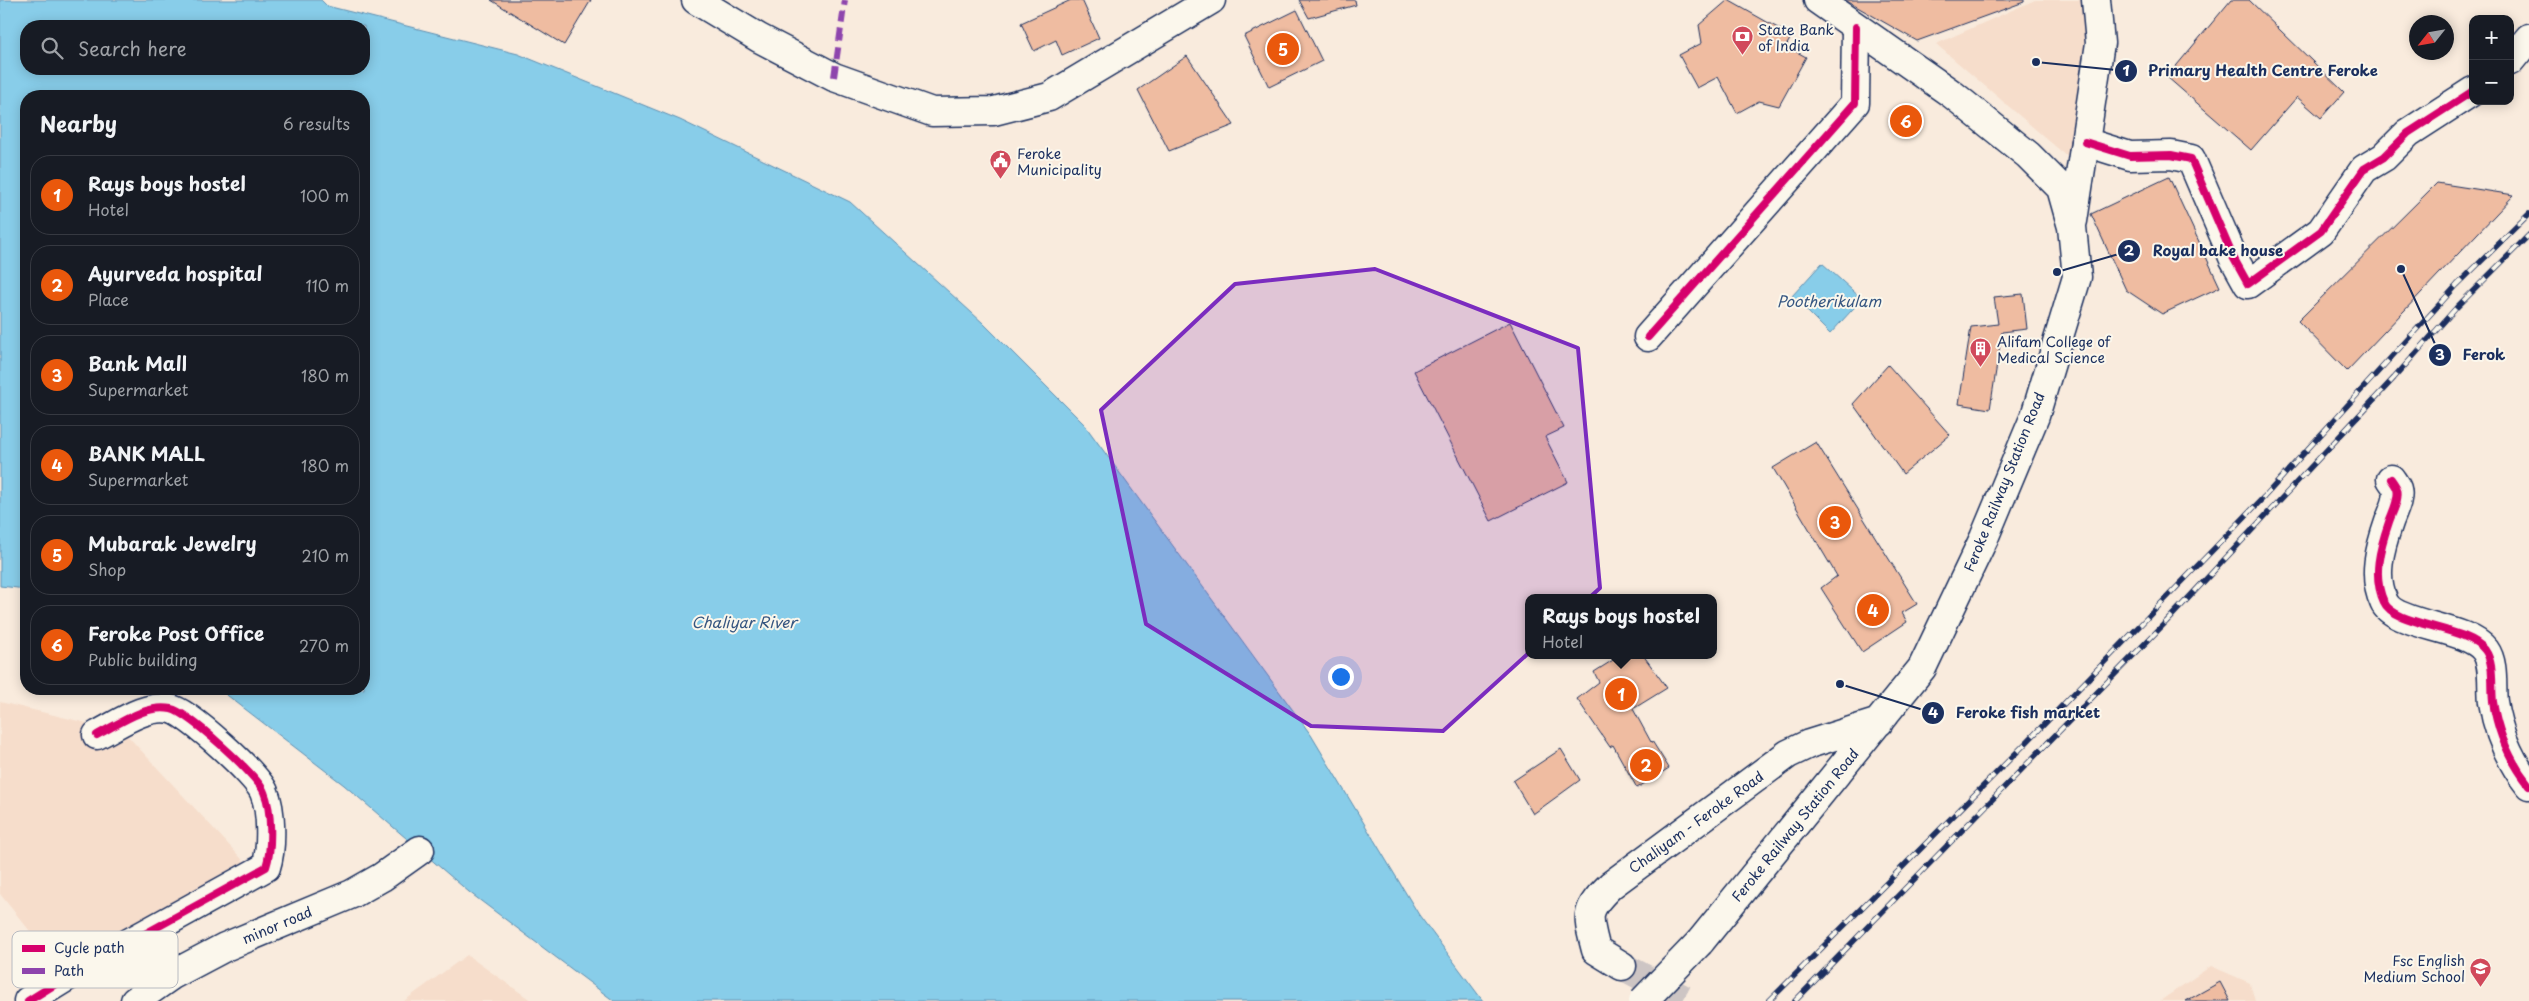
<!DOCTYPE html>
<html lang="en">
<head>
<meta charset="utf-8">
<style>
  :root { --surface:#171b24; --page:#20242c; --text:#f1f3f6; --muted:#9ea1a6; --line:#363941; --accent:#ea580c }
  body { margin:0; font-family:"Playpen Sans",sans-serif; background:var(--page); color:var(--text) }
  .controls { position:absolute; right:15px; top:15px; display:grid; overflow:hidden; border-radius:10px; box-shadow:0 2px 12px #0003 }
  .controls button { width:45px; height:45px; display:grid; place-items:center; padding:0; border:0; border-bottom:1px solid var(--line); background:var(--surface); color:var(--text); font:25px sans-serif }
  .compass { position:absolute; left:2409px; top:15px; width:45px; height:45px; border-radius:50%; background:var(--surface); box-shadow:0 2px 12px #0003; rotate:239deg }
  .you { position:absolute; left:1340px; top:676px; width:18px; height:18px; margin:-12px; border:4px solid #fff; border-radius:50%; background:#1a73e8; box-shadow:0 0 0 8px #1a73e833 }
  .badge { display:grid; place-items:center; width:32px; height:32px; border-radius:50%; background:var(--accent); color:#fff; font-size:16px; font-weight:700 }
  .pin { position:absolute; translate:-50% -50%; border:2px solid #fff; box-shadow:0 1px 5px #0006 }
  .popup { position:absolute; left:1525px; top:594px; width:192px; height:65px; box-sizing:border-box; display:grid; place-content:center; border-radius:10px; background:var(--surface); filter:drop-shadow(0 1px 4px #0005); font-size:16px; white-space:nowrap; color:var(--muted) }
  .popup b { font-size:19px; color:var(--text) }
  .popup::after { content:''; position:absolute; left:50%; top:100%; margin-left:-10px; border:10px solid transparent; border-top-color:var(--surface) }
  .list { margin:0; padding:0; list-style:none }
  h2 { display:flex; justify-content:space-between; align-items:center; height:65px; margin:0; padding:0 20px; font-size:21px }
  h2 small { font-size:16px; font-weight:400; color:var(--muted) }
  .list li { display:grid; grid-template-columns:32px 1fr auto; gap:15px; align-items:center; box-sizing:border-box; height:80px; margin:0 10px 10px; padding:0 10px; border:1px solid var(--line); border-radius:20px }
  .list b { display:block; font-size:19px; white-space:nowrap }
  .list p { margin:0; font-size:16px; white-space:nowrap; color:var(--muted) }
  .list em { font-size:16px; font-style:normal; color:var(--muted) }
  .icon { flex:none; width:28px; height:28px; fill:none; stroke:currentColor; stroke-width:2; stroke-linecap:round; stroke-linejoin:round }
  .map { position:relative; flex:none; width:2529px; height:1001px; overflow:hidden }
  .search { position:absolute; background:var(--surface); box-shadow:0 2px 12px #0003; left:20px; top:20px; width:350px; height:55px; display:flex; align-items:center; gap:12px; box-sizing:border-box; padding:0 18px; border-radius:20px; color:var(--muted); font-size:19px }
  .panel { position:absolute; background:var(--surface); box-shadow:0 2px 12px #0003; left:20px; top:90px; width:350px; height:605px; border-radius:20px }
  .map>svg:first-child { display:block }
</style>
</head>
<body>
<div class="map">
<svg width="2529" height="1001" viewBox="0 0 2529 1001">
  <rect width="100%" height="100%" fill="#f9ebdd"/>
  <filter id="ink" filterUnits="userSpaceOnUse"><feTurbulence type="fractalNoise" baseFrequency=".02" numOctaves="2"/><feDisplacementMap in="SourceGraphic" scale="10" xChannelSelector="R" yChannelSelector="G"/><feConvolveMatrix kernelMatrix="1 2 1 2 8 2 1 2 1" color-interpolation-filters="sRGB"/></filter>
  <g filter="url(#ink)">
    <!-- built -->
    <path fill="#f6ddcb" d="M 2035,0 L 2087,0 L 2091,67 L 2069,158 L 1936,44 Z
      M 0,702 L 124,732 L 253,871 L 67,977 L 0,894 Z
      M 467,955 L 532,1001 L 404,1001 Z
      M 2211,966 L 2250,983 L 2255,1001 L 2160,1001 Z"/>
    <!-- water -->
    <path fill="#88cde9" stroke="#5c8eb1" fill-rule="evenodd" d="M 0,0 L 321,0 L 327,6 L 518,54 L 680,120 L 850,202 L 983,323 L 1084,424 L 1311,735 L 1419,915 L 1483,1001 L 614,1001 L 469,892 L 344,785 L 219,689 L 364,689 L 364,96 L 26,96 L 26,589 L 0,586 ZM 26,26 L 364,26 L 364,69 L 26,69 Z
      M 1822,263 L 1862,299 L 1830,334 L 1792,296 Z"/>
    <!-- building -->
    <path fill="#efbca1" stroke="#1b2f5e" d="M 491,0 L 591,0 L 564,45 Z
      M 1071,0 L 1082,0 L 1099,38 L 1062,55 L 1056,40 L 1034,51 L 1021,23 Z
      M 1299,0 L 1355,0 L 1356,5 L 1309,18 Z
      M 1728,0 L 1792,36 L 1786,46 L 1806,57 L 1779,106 L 1759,101 L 1737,113 L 1718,77 L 1697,88 L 1679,55 L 1702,43 L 1699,25 Z
      M 1845,0 L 2024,0 L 2024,2 L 1917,41 Z
      M 2231,0 L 2249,0 L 2344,92 L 2321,118 L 2297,97 L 2251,150 L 2167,77 Z
      M 1297,10 L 1322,61 L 1269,87 L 1244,36 Z
      M 1187,56 L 1234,125 L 1169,151 L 1138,90 Z
      M 2169,177 L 2220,287 L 2162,314 L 2126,290 L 2091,214 Z
      M 2437,183 L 2514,195 L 2347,371 L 2298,321 Z
      M 2023,294 L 2027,329 L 2002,332 L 1990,409 L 1959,404 L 1971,327 L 1998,324 L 1994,297 Z
      M 1510,322 L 1564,428 L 1545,437 L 1568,482 L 1491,521 L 1414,371 Z
      M 1888,365 L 1950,435 L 1903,474 L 1853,404 Z
      M 1816,442 L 1917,604 L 1902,613 L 1907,622 L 1862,652 L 1821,588 L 1837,576 L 1773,468 Z
      M 1621,655 L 1643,655 L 1667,688 L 1633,709 L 1651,742 L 1652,741 L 1669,768 L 1637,788 L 1613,745 L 1610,747 L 1577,699 L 1599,682 L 1594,672 Z
      M 1561,749 L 1580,780 L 1533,814 L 1513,781 Z
      M 2220,982 L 2230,1001 L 2186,1001 Z"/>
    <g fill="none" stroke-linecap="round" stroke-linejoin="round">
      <!-- major-tunnel -->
      <path stroke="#cdc5c4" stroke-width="28" stroke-dasharray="28 14" stroke-linecap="butt" d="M 1622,966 L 1688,1001"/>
      <defs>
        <path id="minor" d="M 2510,61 L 2529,38
          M 2085,142 L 2130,156 L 2171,155 L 2191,159 L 2233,257 L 2248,284 L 2321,231 L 2364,169 L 2384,157 L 2408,133 L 2473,91
          M 1648,337 L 1855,103 L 1856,27
          M 2391,479 C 2393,482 2396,486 2397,489 C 2400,499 2392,513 2389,522 C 2380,548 2372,576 2384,602 C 2394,626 2467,626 2485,650 C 2495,664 2491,686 2493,702 C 2498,733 2510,761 2529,785
          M 28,1001 L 65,978 L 266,867 C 272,849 272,811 264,792 C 258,776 188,712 171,709 C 145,704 119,724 97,735
          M 135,1001 L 172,975 L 225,947 L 352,894 L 382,877 L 420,850"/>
        <path id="major" d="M 696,0 L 759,38 L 834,77 L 932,112 L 994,111 L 1049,97 L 1211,0
          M 2073,221 L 2100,43 L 2096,0
          M 1700,942 L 1922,668 L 1984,538 L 2035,416 L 2077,277 L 2072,227 L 2061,188 L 2028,155 L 1952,94 L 1818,0
          M 1622,966 L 1596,950 C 1587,915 1584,911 1611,885 L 1788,754 L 1809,744 L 1879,722"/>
      </defs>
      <!-- minor casing -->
      <use href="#minor" stroke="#1b2f5e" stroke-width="31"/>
      <!-- major casing -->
      <use href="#major" stroke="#1b2f5e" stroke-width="31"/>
      <!-- minor -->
      <use href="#minor" stroke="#fbf7ec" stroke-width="28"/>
      <!-- major -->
      <use href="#major" stroke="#fbf7ec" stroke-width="28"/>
      <defs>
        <path id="rail" d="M 1769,1001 L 2025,744 L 2264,497 L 2457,285 L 2529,214
          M 1795,1001 L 2166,622 L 2394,378 L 2457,307 L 2529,235"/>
      </defs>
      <!-- rail casing -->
      <use href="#rail" stroke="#1b2f5e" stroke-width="5.5"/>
      <!-- rail -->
      <use href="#rail" stroke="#fbf7ec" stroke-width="4" stroke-dasharray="11" stroke-linecap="butt"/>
      <defs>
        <path id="major-bridge" d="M 1643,1001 L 1700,942"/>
      </defs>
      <!-- major-bridge casing -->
      <use href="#major-bridge" stroke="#1b2f5e" stroke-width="31" stroke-linecap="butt"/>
      <!-- major-bridge -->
      <use href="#major-bridge" stroke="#fbf7ec" stroke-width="28"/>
      <!-- quiet -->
      <path stroke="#8e44ad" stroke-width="6" stroke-dasharray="12 6" stroke-linecap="butt" d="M 834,77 L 845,0"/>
      <defs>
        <path id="cycleway" d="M 2085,142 L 2130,156 L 2171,155 L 2191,159 L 2233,257 L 2248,284 L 2321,231 L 2364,169 L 2384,157 L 2408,133 L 2473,91
          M 1648,337 L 1855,103 L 1856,27
          M 2391,479 C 2393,482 2396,486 2397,489 C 2400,499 2392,513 2389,522 C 2380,548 2372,576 2384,602 C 2394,626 2467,626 2485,650 C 2495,664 2491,686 2493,702 C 2498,733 2510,761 2529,785
          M 28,1001 L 65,978 L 266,867 C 272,849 272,811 264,792 C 258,776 188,712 171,709 C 145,704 119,724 97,735"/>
      </defs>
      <!-- cycleway casing -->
      <use href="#cycleway" stroke="#fbf7ec" stroke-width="11"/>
      <!-- cycleway -->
      <use href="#cycleway" stroke="#d6006c" stroke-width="8"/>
    </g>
  </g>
  <!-- marked area -->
  <path fill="#7b2cbf" fill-opacity="0.2" stroke="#7b2cbf" stroke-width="4" stroke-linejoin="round" d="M 1375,269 L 1578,348 L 1600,588 L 1443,731 L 1311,726 L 1146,624 L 1101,410 L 1235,284 Z"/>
  <!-- icons -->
  <defs>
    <symbol id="bank-pin" viewBox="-11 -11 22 30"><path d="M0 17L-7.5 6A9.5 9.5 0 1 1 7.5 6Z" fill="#d1495b" stroke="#fbf7ec"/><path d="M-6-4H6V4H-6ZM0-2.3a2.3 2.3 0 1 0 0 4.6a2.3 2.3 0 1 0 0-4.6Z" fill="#fff"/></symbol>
    <symbol id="civic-pin" viewBox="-11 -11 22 30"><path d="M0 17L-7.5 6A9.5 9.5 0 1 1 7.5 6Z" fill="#d1495b" stroke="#fbf7ec"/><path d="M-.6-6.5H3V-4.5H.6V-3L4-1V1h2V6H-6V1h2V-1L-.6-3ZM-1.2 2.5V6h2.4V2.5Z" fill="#fff"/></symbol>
    <symbol id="building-pin" viewBox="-11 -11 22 30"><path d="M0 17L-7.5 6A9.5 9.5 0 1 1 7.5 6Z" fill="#d1495b" stroke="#fbf7ec"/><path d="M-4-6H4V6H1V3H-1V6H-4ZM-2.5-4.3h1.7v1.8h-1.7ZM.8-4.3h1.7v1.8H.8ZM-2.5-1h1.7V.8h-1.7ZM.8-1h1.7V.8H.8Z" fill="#fff"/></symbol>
    <symbol id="school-pin" viewBox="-11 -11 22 30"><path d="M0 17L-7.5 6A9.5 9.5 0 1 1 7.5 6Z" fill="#d1495b" stroke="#fbf7ec"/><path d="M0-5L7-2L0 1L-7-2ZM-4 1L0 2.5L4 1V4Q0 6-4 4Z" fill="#fff"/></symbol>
  </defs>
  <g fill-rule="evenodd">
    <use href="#bank-pin" x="1730" y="24" width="25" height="34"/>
    <use href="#civic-pin" x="988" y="148" width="25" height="34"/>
    <use href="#building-pin" x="1968" y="336" width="25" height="34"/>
    <use href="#school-pin" x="2468" y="956" width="25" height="34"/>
  </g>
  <g text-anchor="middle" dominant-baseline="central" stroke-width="4" stroke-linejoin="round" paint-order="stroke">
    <!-- poi labels -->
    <g font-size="14" fill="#1b2f5e" stroke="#fbf7ec" text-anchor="start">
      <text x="1758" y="29">State Bank<tspan x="1758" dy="16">of India</tspan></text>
      <text x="1017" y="153">Feroke<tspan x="1017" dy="16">Municipality</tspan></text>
      <text x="1997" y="341">Alifam College of<tspan x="1997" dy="16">Medical Science</tspan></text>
      <text x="2465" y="960" text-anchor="end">Fsc English<tspan x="2465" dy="16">Medium School</tspan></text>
    </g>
    <!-- street labels -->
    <g font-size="14" fill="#1b2f5e" stroke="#fbf7ec">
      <text transform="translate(2004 482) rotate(-68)">Feroke Railway Station Road</text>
      <text transform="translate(1696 822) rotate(-36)">Chaliyam - Feroke Road</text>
      <text transform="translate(1795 825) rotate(-51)">Feroke Railway Station Road</text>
      <text transform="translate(277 925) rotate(-23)">minor road</text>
    </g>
    <!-- water labels -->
    <g font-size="15" font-style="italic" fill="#365681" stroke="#fbf7ec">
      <text x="1829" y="300">Pootherikulam</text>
      <text x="744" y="621">Chaliyar River</text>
    </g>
  </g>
  <!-- legend -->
  <rect x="12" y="931" width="166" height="57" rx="8" fill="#fbf7ec" stroke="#b8bbc1" stroke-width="1"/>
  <rect x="22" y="945" width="23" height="7" fill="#d6006c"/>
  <rect x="22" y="968" width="23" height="6" fill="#8e44ad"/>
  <g font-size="14" fill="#1b2f5e">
    <text x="54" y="953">Cycle path</text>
    <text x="54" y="976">Path</text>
  </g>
  <!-- callouts -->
  <path fill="none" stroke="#1b2f5e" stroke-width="2" d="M2036 62L2126 71M2057 272L2129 251M2401 269L2440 355M1840 684L1933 713"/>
  <g fill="#1b2f5e" stroke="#fbf7ec" stroke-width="2">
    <circle cx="2036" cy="62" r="5"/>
    <circle cx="2057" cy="272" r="5"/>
    <circle cx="2401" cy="269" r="5"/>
    <circle cx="1840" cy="684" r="5"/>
    <circle cx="2126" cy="71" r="12"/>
    <circle cx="2129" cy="251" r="12"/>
    <circle cx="2440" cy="355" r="12"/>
    <circle cx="1933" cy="713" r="12"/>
  </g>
  <g font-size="15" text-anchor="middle" font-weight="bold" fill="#fff">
    <text x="2126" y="76">1</text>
    <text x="2129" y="256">2</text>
    <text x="2440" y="360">3</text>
    <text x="1933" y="718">4</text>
  </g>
  <g font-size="15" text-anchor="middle" font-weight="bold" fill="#1b2f5e" stroke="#fbf7ec" stroke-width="4" stroke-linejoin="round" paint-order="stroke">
    <text x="2263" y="76">Primary Health Centre Feroke</text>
    <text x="2218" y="256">Royal bake house</text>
    <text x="2484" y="360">Ferok</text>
    <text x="2028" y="718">Feroke fish market</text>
  </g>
</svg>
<div class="controls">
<button>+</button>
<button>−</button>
</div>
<svg class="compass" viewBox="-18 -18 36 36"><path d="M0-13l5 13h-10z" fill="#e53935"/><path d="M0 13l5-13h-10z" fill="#9ea1a6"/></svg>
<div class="you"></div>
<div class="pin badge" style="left:1621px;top:694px">1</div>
<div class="popup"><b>Rays boys hostel</b>Hotel</div>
<div class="pin badge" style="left:1646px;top:765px">2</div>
<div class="pin badge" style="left:1835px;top:522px">3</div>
<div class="pin badge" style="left:1873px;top:610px">4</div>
<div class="pin badge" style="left:1283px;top:49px">5</div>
<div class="pin badge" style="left:1906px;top:121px">6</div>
<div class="search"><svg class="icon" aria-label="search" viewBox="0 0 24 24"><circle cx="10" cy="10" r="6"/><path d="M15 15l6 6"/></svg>Search here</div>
<section class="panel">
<h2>Nearby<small>6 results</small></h2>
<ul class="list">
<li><span class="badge">1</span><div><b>Rays boys hostel</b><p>Hotel</p></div><em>100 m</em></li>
<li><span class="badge">2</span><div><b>Ayurveda hospital</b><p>Place</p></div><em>110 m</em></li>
<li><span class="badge">3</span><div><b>Bank Mall</b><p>Supermarket</p></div><em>180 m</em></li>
<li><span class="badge">4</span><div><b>BANK MALL</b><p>Supermarket</p></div><em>180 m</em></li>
<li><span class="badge">5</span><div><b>Mubarak Jewelry</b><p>Shop</p></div><em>210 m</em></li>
<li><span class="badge">6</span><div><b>Feroke Post Office</b><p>Public building</p></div><em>270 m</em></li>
</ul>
</section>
</div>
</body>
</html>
